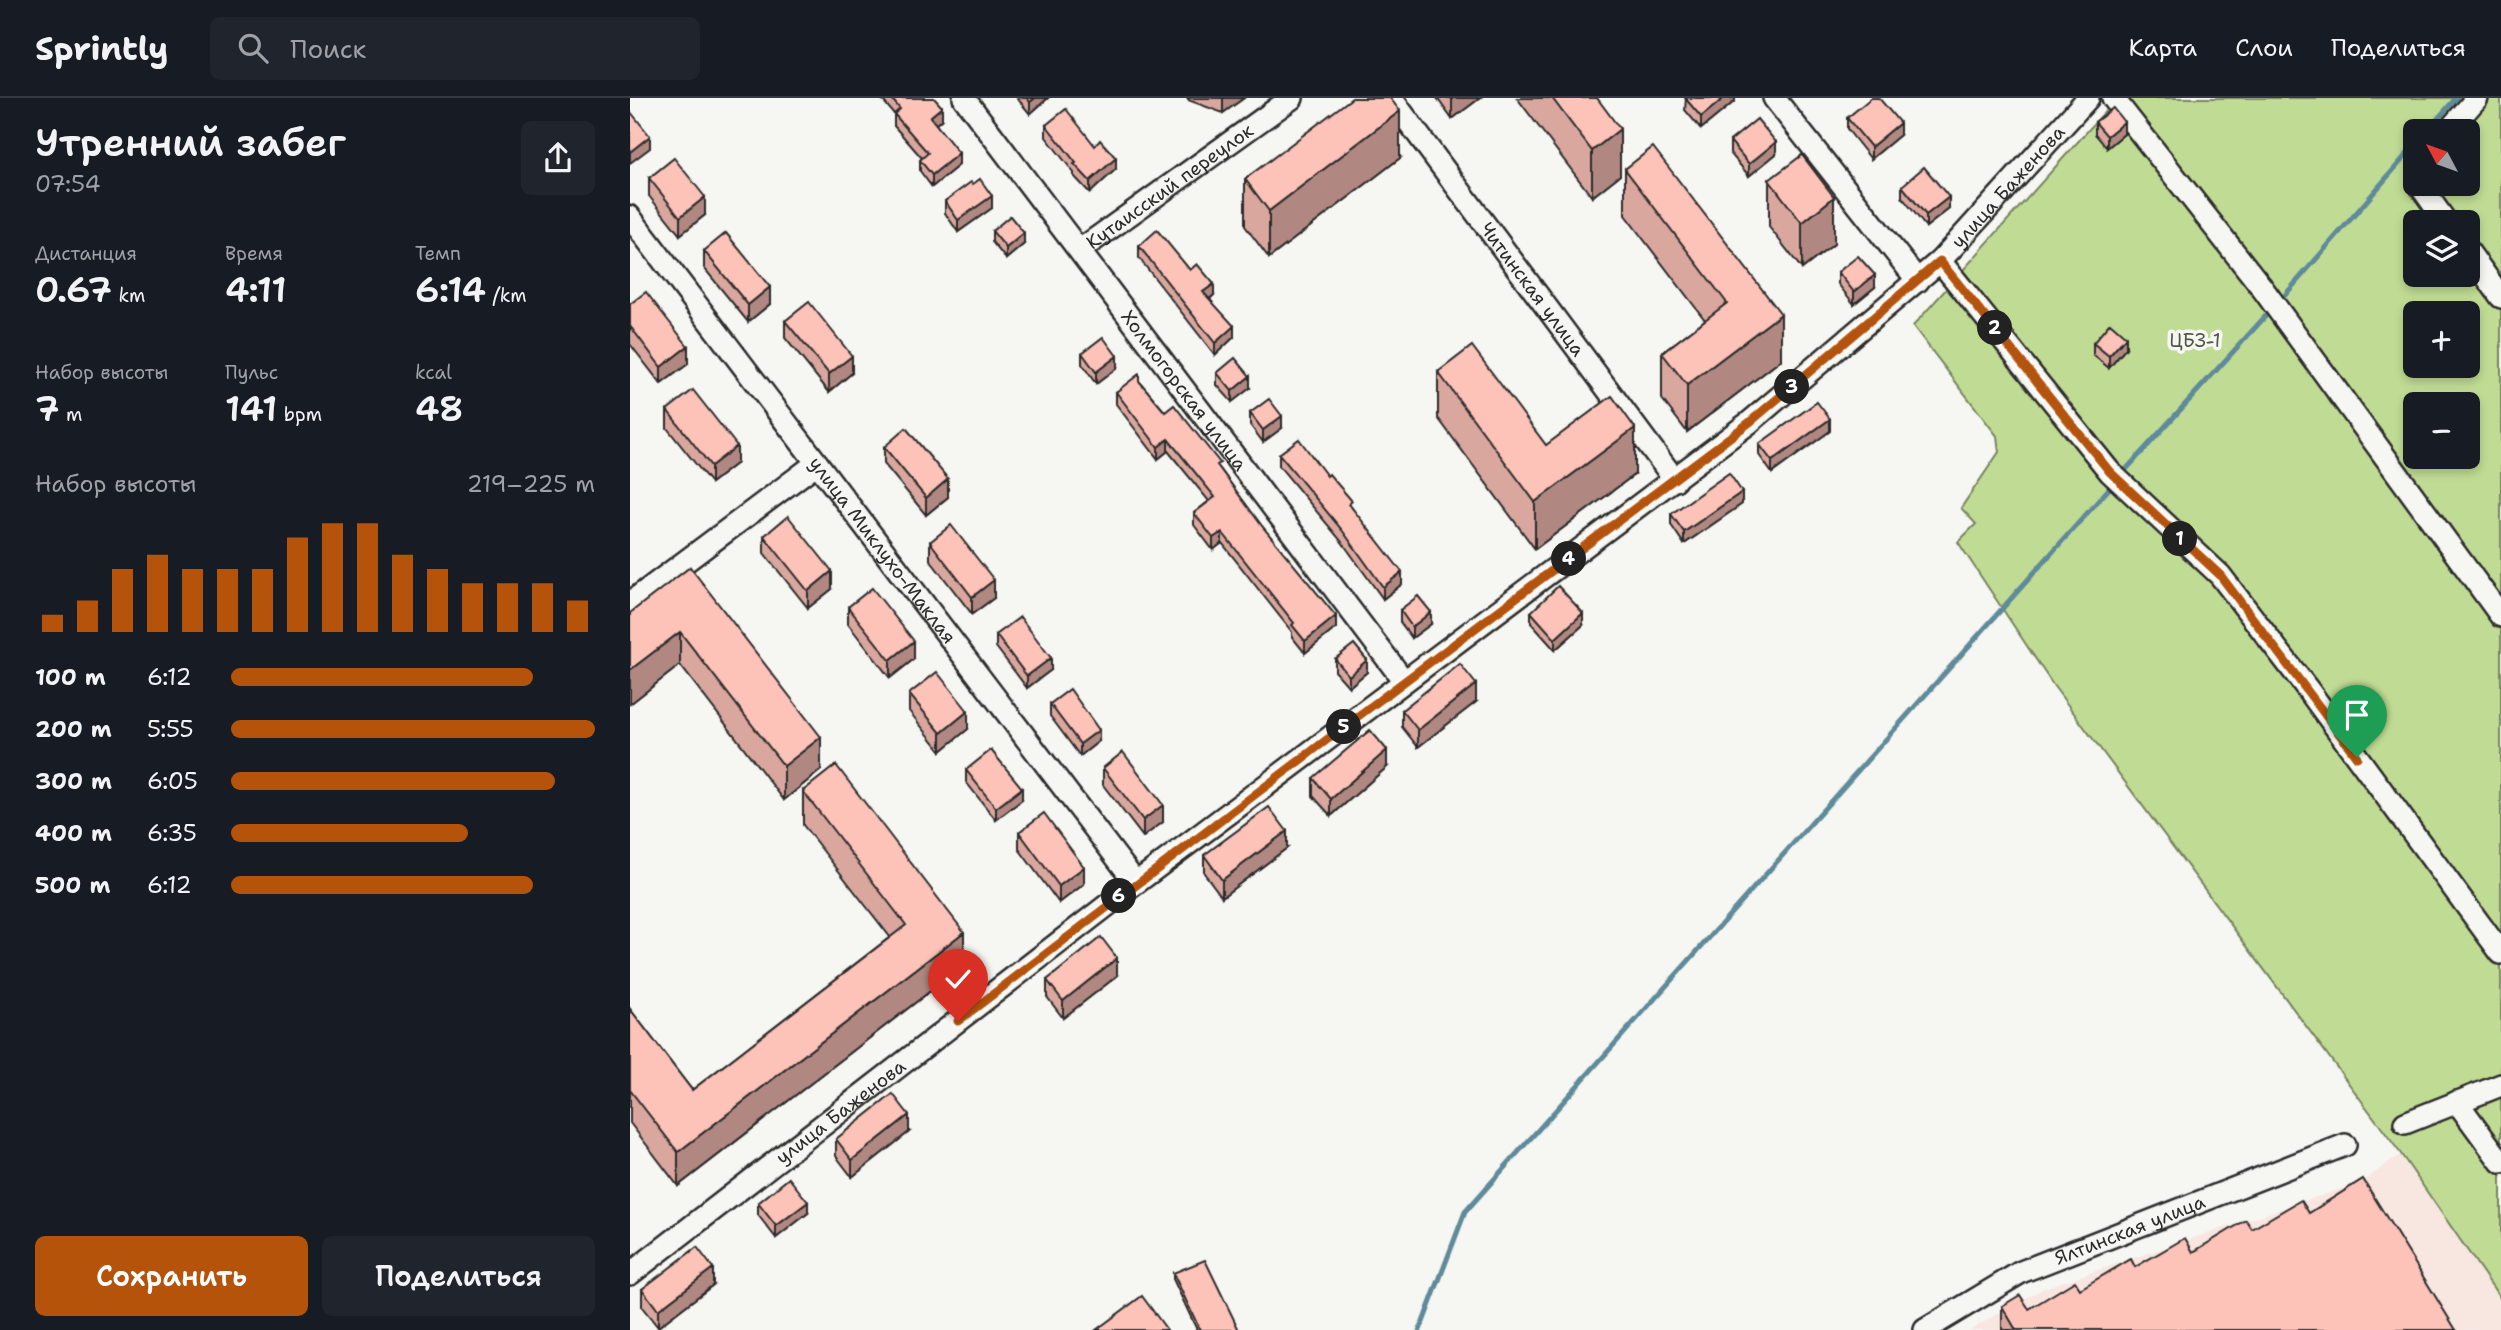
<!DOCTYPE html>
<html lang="ru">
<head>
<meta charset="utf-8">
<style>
	body { margin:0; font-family:"Shantell Sans",sans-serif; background:#20242c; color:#f1f3f6; height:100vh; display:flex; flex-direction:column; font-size:26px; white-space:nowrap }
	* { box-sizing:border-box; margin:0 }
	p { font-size:23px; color:#9ea1a6 }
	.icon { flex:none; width:38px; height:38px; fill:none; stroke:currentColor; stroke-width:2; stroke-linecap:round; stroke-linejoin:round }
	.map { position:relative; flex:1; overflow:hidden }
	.drawer { display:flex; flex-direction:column; background:#171b24; width:630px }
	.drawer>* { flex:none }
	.needle { width:46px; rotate:311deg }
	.controls { position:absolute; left:1773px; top:21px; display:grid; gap:14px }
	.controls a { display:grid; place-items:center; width:77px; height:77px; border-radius:10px; background:#171b24; box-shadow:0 4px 10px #0003; font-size:35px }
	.pin { position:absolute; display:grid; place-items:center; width:60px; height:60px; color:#fff; margin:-72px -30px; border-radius:50% 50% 50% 0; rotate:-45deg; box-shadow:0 0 7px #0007 }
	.pin .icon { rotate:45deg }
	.km { position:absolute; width:35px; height:35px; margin:-18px; border-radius:50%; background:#222; color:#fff; font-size:19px; line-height:35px; text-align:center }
	.round { display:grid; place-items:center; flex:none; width:74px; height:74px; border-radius:10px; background:#20242c }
	.head { display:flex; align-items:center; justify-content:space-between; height:119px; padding:0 35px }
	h1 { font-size:38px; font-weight:600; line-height:52px }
	.figures { display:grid; grid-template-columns:repeat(3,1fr); gap:10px; height:119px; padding:7px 35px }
	.figures div { display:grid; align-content:center }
	.figures b { font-size:35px; font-weight:600 }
	.figures small { font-size:19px; font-weight:400 }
	.figures p { font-size:19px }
	.chart { height:196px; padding:14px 35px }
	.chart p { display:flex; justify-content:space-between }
	.chart svg { width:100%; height:126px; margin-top:7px; stroke:#b45309; stroke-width:6 }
	.action { display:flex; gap:14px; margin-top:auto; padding:14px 35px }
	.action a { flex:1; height:80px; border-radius:10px; background:#b45309; color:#fff; font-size:28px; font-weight:600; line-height:80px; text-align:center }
	.action a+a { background:#20242c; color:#f1f3f6 }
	ul { padding:0 35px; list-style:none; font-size:23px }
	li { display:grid; grid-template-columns:112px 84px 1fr; align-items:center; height:52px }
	li i { height:18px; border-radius:9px; background:#b45309 }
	header { display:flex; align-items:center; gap:42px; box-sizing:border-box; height:98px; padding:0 35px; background:#171b24; border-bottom:2px solid #363941 }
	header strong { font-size:33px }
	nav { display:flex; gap:38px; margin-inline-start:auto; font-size:24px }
	.search { width:490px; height:63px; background:#20242c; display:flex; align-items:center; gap:18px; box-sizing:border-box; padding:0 24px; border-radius:10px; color:#9ea1a6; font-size:26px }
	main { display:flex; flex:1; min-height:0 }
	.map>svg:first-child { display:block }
</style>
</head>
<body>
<header>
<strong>Sprintly</strong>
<div class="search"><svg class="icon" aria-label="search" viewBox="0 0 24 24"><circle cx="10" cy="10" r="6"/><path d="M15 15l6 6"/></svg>Поиск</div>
<nav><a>Карта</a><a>Слои</a><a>Поделиться</a></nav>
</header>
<main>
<section class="drawer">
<div class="head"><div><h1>Утренний забег</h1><p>07:54</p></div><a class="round"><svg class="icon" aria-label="share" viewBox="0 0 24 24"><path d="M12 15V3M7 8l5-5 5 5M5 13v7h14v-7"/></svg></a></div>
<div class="figures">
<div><p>Дистанция</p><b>0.67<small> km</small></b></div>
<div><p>Время</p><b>4:11</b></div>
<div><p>Темп</p><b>6:14<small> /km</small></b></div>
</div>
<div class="figures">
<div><p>Набор высоты</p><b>7<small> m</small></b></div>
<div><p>Пульс</p><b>141<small> bpm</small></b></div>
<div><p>kcal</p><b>48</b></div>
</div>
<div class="chart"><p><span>Набор высоты</span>219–225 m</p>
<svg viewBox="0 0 160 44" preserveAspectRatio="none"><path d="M5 44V38M15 44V33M25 44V22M35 44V17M45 44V22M55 44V22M65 44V22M75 44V11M85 44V6M95 44V6M105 44V17M115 44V22M125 44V27M135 44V27M145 44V27M155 44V33"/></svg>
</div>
<ul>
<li><b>100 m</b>6:12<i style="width:83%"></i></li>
<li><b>200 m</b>5:55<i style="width:100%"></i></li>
<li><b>300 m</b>6:05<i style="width:89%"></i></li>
<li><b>400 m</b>6:35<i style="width:65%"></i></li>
<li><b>500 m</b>6:12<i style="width:83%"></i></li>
</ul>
<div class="action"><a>Сохранить</a><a>Поделиться</a></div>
</section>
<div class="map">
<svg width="1871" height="1232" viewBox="0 0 1871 1232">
	<rect width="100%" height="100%" fill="#f6f6f2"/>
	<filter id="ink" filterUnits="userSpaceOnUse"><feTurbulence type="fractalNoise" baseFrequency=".0143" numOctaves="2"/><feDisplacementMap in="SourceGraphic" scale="14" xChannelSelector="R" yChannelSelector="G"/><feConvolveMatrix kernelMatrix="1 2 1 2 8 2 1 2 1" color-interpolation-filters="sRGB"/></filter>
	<g filter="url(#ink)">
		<!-- built -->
		<path fill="#f8e6e1" d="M1771 1056 1871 1201V1232H1340L1414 1190 1732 1084Z"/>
		<!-- green -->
		<path fill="#c0dc94" stroke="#768460" stroke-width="2" fill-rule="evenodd" d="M1487 0H1871V1201L1771 1056 1423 587 1328 444 1346 426 1331 410 1369 354 1367 338 1283 228ZM1785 33H1838V86H1785ZM1785 124H1838V177H1785ZM1785 215H1838V268H1785ZM1785 306H1838V359H1785Z"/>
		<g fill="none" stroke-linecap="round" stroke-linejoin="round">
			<!-- stream -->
			<g stroke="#5f8a99" stroke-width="5">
				<path d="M1797 33 1826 0"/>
				<path d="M1649 204 1785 47"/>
				<path d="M1491 377 1642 211"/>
				<path d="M790 1232 835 1114 1484 385"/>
			</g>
			<defs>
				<g id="minor">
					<path id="s1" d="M334 0 774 583"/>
					<path id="s2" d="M761 0 1045 382"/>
					<path d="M1144 0 1288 183"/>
					<path d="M1483 0 1630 187 1871 518"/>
					<path d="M1818 33 1847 0"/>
					<path d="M1789 86 1816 124"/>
					<path id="s3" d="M0 119 506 785"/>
					<path id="s4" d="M450 152 662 0"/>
					<path d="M1838 153 1871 199"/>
					<path d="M1310 163 1480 374 1590 477 1679 593 1871 855"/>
					<path d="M0 505 187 365"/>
					<path d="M1827 1004 1871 1064"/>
					<path d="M1775 1025 1871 987"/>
					<path id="s5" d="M0 1176 506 785 1120 324 1310 163 1458 0"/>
					<path id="s6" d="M1295 1232 1391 1174 1715 1047"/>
				</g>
			</defs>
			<!-- minor casing -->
			<use href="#minor" stroke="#2b2b2b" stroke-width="26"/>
			<!-- minor -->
			<use href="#minor" stroke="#f6f6f2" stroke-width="21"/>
		</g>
		<!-- wall -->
		<g fill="#daa79e" stroke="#2b2b2b" stroke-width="2">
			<path d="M251 0H304L312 21 306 26 329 67 302 89 290 73V62L292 60 264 28V16Z"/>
			<path d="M387 0H418L400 16Z"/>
			<path d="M557 0H614L593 15 558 2Z"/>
			<path d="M807 0H850L822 21Z"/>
			<path d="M887 0H967L990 77 962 99Z"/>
			<path d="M1056 0H1105V3L1071 31 1055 12Z"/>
			<path d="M1217 20 1270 37 1241 61 1217 31Z"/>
			<path d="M1465 24 1494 36 1477 50 1465 36Z"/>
			<path d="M416 27 465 48 486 71 460 95 444 78V75L416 39Z"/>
			<path d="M1100 43 1146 56 1119 78 1100 55Z"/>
			<path d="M770 60 639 160 615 128V81Z"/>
			<path d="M995 71 1151 262 1057 334 1032 301V255L1075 222 995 117Z"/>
			<path d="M19 80 75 117 50 137 19 98Z"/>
			<path d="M1139 82 1204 146 1172 171 1139 129Z"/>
			<path d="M343 86 362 110 328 134 315 115V103Z"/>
			<path d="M1272 88 1319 111 1296 129 1272 99Z"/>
			<path d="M362 133 394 146 376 161 362 144Z"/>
			<path d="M509 148 584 197 580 201 604 239 585 257 509 160Z"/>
			<path d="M74 153 140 206 118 224 74 170Z"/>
			<path d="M1208 174 1245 189 1224 206 1208 186Z"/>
			<path d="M0 206 58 266 31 286 0 246Z"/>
			<path d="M155 223 222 275 199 294 155 240Z"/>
			<path d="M1463 245 1496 250 1479 270 1463 257Z"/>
			<path d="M452 255 487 270 466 286 452 266Z"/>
			<path d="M808 274 916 347 1005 376 905 451 808 320Z"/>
			<path d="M587 275 620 290 602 304 587 287Z"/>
			<path d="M509 283 535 314 590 371 706 530 675 555 662 539V534L592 445 583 452 564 427V415L579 403 538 353 528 361 486 306V294Z"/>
			<path d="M37 312 107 365 81 385 37 330Z"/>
			<path d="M620 315 652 330 633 344 620 327Z"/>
			<path d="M1200 333 1142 375 1129 357V346Z"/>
			<path d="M254 349 318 399 296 417 254 366Z"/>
			<path d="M649 356 697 378 722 410 772 486 753 501 712 444 649 368Z"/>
			<path d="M1112 406 1054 446 1041 427V416Z"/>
			<path d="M134 438 202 491 178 510 134 455Z"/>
			<path d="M300 444 364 500 342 516 300 462Z"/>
			<path d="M60 469 191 672 154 702 50 567 0 606Z"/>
			<path d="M218 509 284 561 260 580 218 526Z"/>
			<path d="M770 512 801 526 782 540 770 524Z"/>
			<path d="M901 514 953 527 925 552 901 525Z"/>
			<path d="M366 537 421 572 397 590 366 549Z"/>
			<path d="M705 561 737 574 719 589 705 573Z"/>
			<path d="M279 596 338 631 311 653 279 613Z"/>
			<path d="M846 604 788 649 772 629V612Z"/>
			<path d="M420 606 469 643 450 658 420 618Z"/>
			<path d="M757 669 701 718 683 698V680Z"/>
			<path d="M473 670 533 724 513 739 473 687Z"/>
			<path d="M336 672 392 702 366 722 336 684Z"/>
			<path d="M173 693 334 867 48 1088 0 1025V911L62 992 260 839 173 727Z"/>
			<path d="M389 734 454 786 429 805 389 751Z"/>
			<path d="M657 750 592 799 574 775V757Z"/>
			<path d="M487 878 433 920 417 899V882Z"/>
			<path d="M279 1034 222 1079 206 1058V1041Z"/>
			<path d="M128 1105 178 1115 146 1140 128 1117Z"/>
			<path d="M1679 1115 1826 1232H1372V1208L1399 1211 1450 1191 1563 1154 1622 1131Z"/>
			<path d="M543 1175 609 1232H567L543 1181Z"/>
			<path d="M83 1187 28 1229 12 1209V1191Z"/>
		</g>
		<!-- shaded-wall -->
		<g fill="#b18881" stroke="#2b2b2b" stroke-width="2">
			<path d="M405 0H418L400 16V4Z"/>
			<path d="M593 0H614L593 15Z"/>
			<path d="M822 0H850L822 21Z"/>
			<path d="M1094 0H1105V3L1071 31V19Z"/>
			<path d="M312 9V21L300 31V19Z"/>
			<path d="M770 13V60L639 160V113Z"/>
			<path d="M1494 24V36L1477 50V38Z"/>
			<path d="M1270 25V37L1241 61V49Z"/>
			<path d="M990 31V77L962 99V53Z"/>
			<path d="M20 38V50L0 65V54Z"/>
			<path d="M1146 44V56L1119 78V66Z"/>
			<path d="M329 55V67L302 89V77Z"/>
			<path d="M486 60V71L460 95V83Z"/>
			<path d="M362 98V110L328 134V122Z"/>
			<path d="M75 99V117L50 137V119Z"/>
			<path d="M1204 99V146L1172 171V125Z"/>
			<path d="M1319 99V111L1296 129V117Z"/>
			<path d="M394 135V146L376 161V150Z"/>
			<path d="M1245 177V189L1224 206V194Z"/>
			<path d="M584 186V197L573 206V194Z"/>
			<path d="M140 189V206L118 224V207Z"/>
			<path d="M1151 216V262L1057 334V287Z"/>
			<path d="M604 228V239L585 257V245Z"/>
			<path d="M1496 239V250L1479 270V258Z"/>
			<path d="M58 248V266L31 286V269Z"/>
			<path d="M222 258V275L199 294V276Z"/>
			<path d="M487 258V270L466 286V274Z"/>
			<path d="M620 278V290L602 304V293Z"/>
			<path d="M652 318V330L633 344V332Z"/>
			<path d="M1200 321V333L1142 375V363Z"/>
			<path d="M1005 330V376L905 451V404Z"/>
			<path d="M538 341V353L528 361V349Z"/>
			<path d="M107 348V365L81 385V368Z"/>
			<path d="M318 381V399L296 417V400Z"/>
			<path d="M1112 394V406L1054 446V434Z"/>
			<path d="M592 434V445L583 452V440Z"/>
			<path d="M202 473V491L178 510V493Z"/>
			<path d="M772 474V486L753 501V489Z"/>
			<path d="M364 482V500L342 516V499Z"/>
			<path d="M801 514V526L782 540V529Z"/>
			<path d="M953 515V527L925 552V541Z"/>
			<path d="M706 518V530L675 555V543Z"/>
			<path d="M50 534V567L0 606V572Z"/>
			<path d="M284 543V561L260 580V562Z"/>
			<path d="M421 560V572L397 590V578Z"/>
			<path d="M737 562V574L719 589V578Z"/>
			<path d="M846 586V604L788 649V632Z"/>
			<path d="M338 613V631L311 653V635Z"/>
			<path d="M469 632V643L450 658V646Z"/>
			<path d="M191 639V672L154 702V668Z"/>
			<path d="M757 652V669L701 718V701Z"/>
			<path d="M392 690V702L366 722V710Z"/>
			<path d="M533 707V724L513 739V722Z"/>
			<path d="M657 733V750L592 799V782Z"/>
			<path d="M454 769V786L429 805V788Z"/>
			<path d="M334 834V867L48 1088V1054Z"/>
			<path d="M487 860V878L433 920V903Z"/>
			<path d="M279 1017V1034L222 1079V1062Z"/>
			<path d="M178 1104V1115L146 1140V1128Z"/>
			<path d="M83 1170V1187L28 1229V1212Z"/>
		</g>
		<!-- building -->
		<g fill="#fdc2b8" stroke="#2b2b2b" stroke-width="2">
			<path d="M261 0H304L312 9 300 19 329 55 302 77 290 62 298 55 264 16 270 11Z"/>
			<path d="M397 0H405L400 4Z"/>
			<path d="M722 0H760L770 13 639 113 615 81Z"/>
			<path d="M922 0H967L990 31 962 53Z"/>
			<path d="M1055 0H1094L1071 19Z"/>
			<path d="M1241 0H1249L1270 25 1241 49 1217 20Z"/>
			<path d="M1483 10 1494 24 1477 38 1465 24Z"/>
			<path d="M436 11 465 48 470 42 486 60 460 83 444 66 446 65 416 27Z"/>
			<path d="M0 13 20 38 0 54Z"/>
			<path d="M1127 21 1146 44 1119 66 1100 43Z"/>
			<path d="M1023 49 1151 216 1057 287 1032 255 1097 205 995 71Z"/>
			<path d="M1172 57 1204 99 1172 125 1139 82Z"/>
			<path d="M44 60 75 99 50 119 19 80Z"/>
			<path d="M1294 69 1319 99 1296 117 1272 88Z"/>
			<path d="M350 81 362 98 328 122 315 103 341 84 343 86Z"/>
			<path d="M380 118 394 135 376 150 362 133Z"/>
			<path d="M527 132 560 172 567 166 584 186 573 194 604 228 585 245 509 148Z"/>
			<path d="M96 135 140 189 118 207 74 153Z"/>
			<path d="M1228 158 1245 177 1224 194 1208 174Z"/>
			<path d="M16 194 58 248 31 269 0 228V206Z"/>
			<path d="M179 204 222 258 199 276 155 223Z"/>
			<path d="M1480 225 1496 239 1479 258 1463 245Z"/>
			<path d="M473 239 487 258 466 274 452 255Z"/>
			<path d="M842 248 916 347 982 298 1005 330 905 404 808 274Z"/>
			<path d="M605 260 620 278 602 293 587 275Z"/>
			<path d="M509 276V283L535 314 544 307 590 365 587 367 632 428 706 518 675 543 662 527 664 525 592 434 583 440 564 415 585 399 538 341 528 349 486 294Z"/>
			<path d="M63 292 107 348 81 368 37 312Z"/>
			<path d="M639 301 652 318 633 332 620 315Z"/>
			<path d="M1187 304 1200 321 1142 363 1129 346Z"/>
			<path d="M276 330 318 381 296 400 254 349Z"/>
			<path d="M669 341 697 378 699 376 722 403 719 406 772 474 753 489 712 432 649 356Z"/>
			<path d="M1099 375 1112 394 1054 434 1041 416Z"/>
			<path d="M158 418 202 473 178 493 134 438Z"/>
			<path d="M321 427 364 482 342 499 300 444Z"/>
			<path d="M60 469 191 639 154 668 50 534 0 572V515Z"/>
			<path d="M928 488 953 515 925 541 901 514Z"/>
			<path d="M242 490 284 543 260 562 218 509Z"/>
			<path d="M788 498 801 514 782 529 770 512Z"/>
			<path d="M390 519 421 560 397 578 366 537Z"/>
			<path d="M724 546 737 562 719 578 705 561Z"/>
			<path d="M830 566 846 586 788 632 772 612Z"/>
			<path d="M307 574 338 613 311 635 279 596Z"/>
			<path d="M440 591 469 632 450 646 420 606Z"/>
			<path d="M740 632 757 652 701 701 683 680Z"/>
			<path d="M361 652 392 690 366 710 336 672Z"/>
			<path d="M493 654 533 707 513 722 473 670Z"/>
			<path d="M206 667 334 834 48 1054 0 992V911L62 992 276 827 173 693Z"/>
			<path d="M639 709 657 733 592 782 574 757Z"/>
			<path d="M414 715 454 769 429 788 389 734Z"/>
			<path d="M471 839 487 860 433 903 417 882Z"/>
			<path d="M263 996 279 1017 222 1062 206 1041Z"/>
			<path d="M159 1080 178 1104 146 1128 128 1105Z"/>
			<path d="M1733 1081 1826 1232H1386L1372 1208 1390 1197 1399 1211 1445 1183 1450 1191 1501 1161 1505 1169 1555 1140 1563 1154 1616 1122 1622 1131 1671 1102 1679 1115Z"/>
			<path d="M67 1149 83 1170 28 1212 12 1191Z"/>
			<path d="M575 1162 609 1232H570L543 1175Z"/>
			<path d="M512 1198 537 1232H466Z"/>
		</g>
	</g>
	<g fill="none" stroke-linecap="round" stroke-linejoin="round" filter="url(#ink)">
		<defs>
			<path id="route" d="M328 923 707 634 1120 324 1310 163 1480 374 1590 477 1727 659"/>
		</defs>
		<!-- route casing -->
		<use href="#route" stroke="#fff" stroke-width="14"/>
		<!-- route -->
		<use href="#route" stroke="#b45309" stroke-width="9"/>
	</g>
	<g text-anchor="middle" stroke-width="7" stroke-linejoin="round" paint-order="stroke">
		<!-- street labels -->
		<g font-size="19" fill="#2b2b2b" stroke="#f6f6f2">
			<text dy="7" stroke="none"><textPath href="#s4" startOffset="110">Кутаисский переулок</textPath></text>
			<text dy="7" stroke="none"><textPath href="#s5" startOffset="1757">улица Баженова</textPath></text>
			<text dy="7" stroke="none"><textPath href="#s2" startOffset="238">Читинская улица</textPath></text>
			<text dy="7" stroke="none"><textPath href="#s1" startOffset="366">Холмогорская улица</textPath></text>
			<text dy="7" stroke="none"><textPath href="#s3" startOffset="418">улица Миклухо-Маклая</textPath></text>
			<text dy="7" stroke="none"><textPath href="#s5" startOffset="266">улица Баженова</textPath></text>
			<text dy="7" stroke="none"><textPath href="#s6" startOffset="229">Ялтинская улица</textPath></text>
		</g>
		<!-- park labels -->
		<g font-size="19" fill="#505745" stroke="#f6f6f2">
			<text x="1565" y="249">ЦБЗ-1</text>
		</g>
	</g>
</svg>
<div class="controls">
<a><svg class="needle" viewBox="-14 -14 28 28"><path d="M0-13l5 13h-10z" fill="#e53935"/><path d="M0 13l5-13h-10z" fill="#9ea1a6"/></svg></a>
<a><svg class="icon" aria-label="layers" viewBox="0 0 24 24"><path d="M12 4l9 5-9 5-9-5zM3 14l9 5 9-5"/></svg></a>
<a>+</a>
<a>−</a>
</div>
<div class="pin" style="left:1727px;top:659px;background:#1e9e55"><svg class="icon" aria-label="arrive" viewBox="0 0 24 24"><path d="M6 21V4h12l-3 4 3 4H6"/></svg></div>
<div class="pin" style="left:328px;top:923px;background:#d93025"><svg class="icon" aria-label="check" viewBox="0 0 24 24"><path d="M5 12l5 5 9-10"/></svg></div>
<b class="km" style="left:1550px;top:441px">1</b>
<b class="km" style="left:1365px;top:230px">2</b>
<b class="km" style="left:1162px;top:289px">3</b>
<b class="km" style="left:939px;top:461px">4</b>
<b class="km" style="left:714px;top:629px">5</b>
<b class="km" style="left:489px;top:798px">6</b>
</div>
</main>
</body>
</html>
